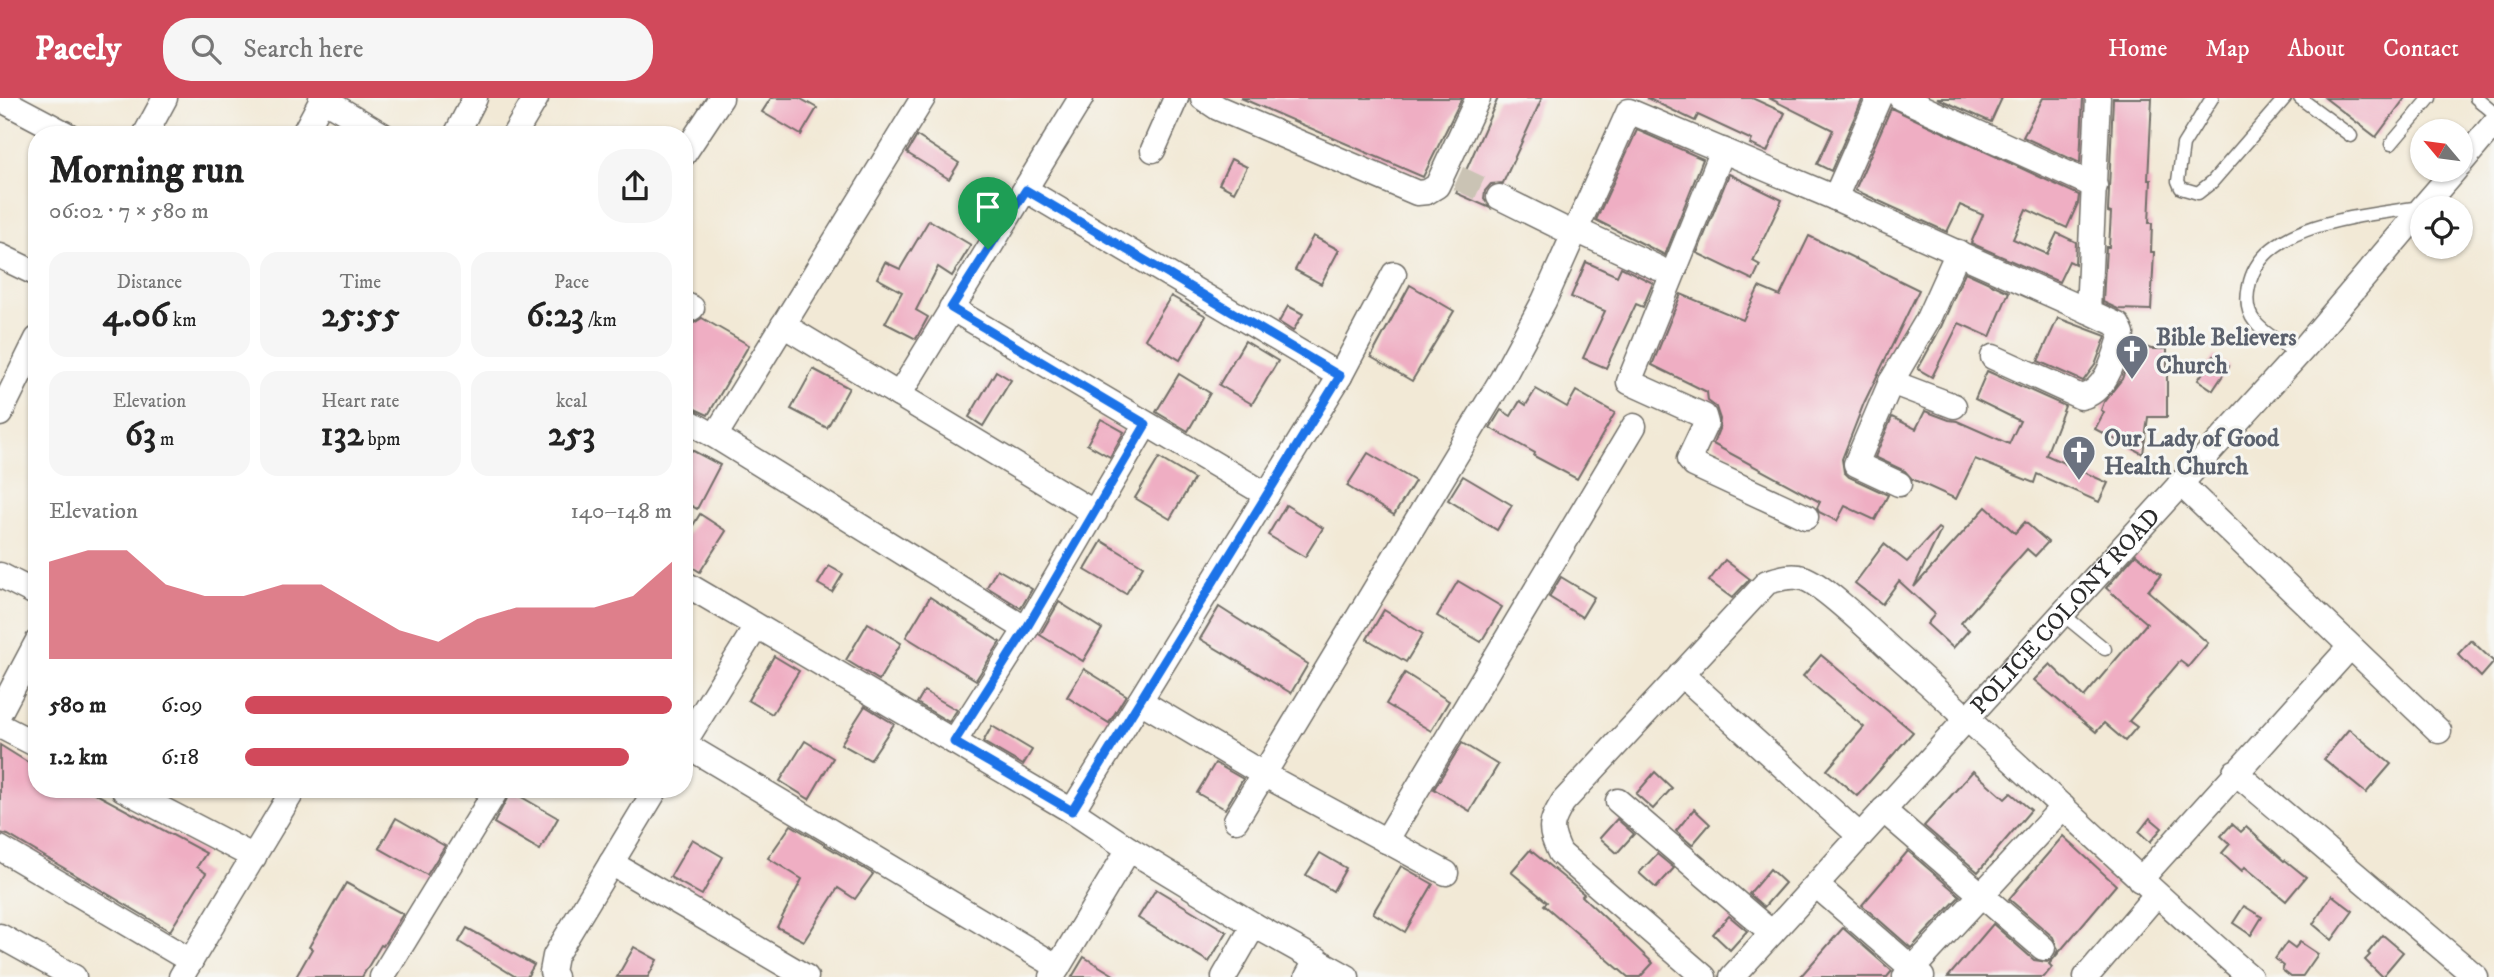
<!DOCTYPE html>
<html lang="en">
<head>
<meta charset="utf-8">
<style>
	body { margin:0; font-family:"IM FELL DW Pica",serif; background:#f6f6f6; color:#222; height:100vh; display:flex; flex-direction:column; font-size:26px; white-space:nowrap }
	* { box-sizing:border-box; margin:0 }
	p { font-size:23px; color:#767676 }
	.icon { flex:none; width:38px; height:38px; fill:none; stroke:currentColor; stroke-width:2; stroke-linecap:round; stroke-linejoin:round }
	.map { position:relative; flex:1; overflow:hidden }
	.panel { position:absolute; left:28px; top:28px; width:665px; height:672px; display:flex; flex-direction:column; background:#fff; border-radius:28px; box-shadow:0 2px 5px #0004 }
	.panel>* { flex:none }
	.needle { width:46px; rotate:299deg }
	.controls { position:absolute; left:2410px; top:21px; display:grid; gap:14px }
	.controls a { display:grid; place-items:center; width:63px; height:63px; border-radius:50%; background:#fff; box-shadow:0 2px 5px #0004; font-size:35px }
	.pin { position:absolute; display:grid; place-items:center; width:60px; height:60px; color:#fff; margin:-72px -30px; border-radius:50% 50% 50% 0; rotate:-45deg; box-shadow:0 0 7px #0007 }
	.pin .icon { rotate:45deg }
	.round { display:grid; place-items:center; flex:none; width:74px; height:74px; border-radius:28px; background:#f6f6f6 }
	.head { display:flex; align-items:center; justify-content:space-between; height:119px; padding:0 21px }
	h1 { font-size:38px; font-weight:700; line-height:52px }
	.stats { display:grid; grid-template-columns:repeat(3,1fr); gap:10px; height:119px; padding:7px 21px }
	.stats div { display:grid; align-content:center; border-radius:18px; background:#f6f6f6; text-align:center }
	.stats b { font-size:35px; font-weight:700 }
	.stats small { font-size:19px; font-weight:400 }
	.stats p { font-size:19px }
	.chart { height:196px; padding:14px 21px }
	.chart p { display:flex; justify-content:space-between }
	.chart svg { width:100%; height:126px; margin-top:7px; fill:#d1495b; opacity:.7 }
	ul { padding:0 21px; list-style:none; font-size:23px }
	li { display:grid; grid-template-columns:112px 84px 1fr; align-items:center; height:52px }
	li i { height:18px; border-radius:9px; background:#d1495b }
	header { display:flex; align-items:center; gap:42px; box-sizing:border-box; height:98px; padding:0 35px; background:#d1495b; color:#fff }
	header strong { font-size:33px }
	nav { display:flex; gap:38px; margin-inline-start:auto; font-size:24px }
	.search { width:490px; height:63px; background:#f6f6f6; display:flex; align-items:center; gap:18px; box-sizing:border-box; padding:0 24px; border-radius:28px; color:#767676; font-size:26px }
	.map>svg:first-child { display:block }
</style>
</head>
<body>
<header>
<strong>Pacely</strong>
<div class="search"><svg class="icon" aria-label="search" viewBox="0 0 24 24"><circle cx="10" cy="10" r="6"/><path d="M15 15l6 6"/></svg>Search here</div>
<nav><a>Home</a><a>Map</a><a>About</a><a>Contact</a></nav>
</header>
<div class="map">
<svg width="2494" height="879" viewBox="0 0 2494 879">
	<rect width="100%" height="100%" fill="#f6f6f2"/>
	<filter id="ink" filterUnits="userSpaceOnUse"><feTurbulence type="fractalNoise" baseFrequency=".0143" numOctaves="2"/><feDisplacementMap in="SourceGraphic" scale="14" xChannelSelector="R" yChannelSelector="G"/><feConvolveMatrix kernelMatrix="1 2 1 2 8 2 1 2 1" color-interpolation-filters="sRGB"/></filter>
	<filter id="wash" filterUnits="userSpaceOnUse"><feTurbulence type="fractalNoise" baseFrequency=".00686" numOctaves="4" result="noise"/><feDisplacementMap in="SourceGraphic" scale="28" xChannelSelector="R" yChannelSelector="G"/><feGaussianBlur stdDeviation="1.57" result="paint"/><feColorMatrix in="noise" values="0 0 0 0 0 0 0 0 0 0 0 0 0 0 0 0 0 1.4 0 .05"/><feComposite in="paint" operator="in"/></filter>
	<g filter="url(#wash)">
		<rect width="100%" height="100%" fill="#f2e9d6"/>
		<g id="blocks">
			<!-- building -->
			<g fill="#efaec3">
				<path d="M771 0H799L817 10 801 37 762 14Z"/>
				<path d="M1241 0H1462L1423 79Z"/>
				<path d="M1498 0H1542L1503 85 1491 86 1485 93 1484 101 1490 110 1456 95Z"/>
				<path d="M1647 0H1752L1785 15 1767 54 1750 46 1752 42 1698 17 1695 23Z"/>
				<path d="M1769 0H1863L1831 73 1817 66 1833 32Z"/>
				<path d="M1937 0H2002L1991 24Z"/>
				<path d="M2043 0H2083L2080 65 2023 39Z"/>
				<path d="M2113 0H2152L2148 82H2151L2149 125H2152L2151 154H2154L2151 212 2118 211 2103 204 2106 149H2109L2111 115 2108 114Z"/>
				<path d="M2325 0H2405L2376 39Z"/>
				<path d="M1891 10 2079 97 2078 105 2067 130 2026 111 2013 141 2047 156 2057 135 2076 144 2075 166 2069 163 2059 184 1971 145 1983 117 1960 107 1947 134 1855 92Z"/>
				<path d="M1637 32 1703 61 1665 157 1596 122Z"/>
				<path d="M917 38 959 65 949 81 907 55Z"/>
				<path d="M1231 61 1247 69 1234 94 1219 86Z"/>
				<path d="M1729 76 1782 102 1753 163 1760 167 1753 182 1697 155Z"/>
				<path d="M929 122 971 147 952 178 938 169 916 212 928 219 916 241 885 225 902 194 877 180 885 164 900 171Z"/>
				<path d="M1313 138 1339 152 1321 186 1295 172Z"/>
				<path d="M1809 138 1919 192 1864 305 1842 361 1844 374 1849 379 1888 397 1875 422 1845 408 1837 423 1819 414 1817 410 1820 404 1713 346 1719 331 1720 321 1716 309 1708 303 1707 294 1652 267 1681 196 1743 222 1759 189 1780 198Z"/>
				<path d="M1586 164 1617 178 1621 169 1653 185 1643 209 1636 206 1606 270 1583 260 1605 213 1571 199Z"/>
				<path d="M1965 174 2009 194 1990 239 1959 225 1932 279 1918 271 1941 229Z"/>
				<path d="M1410 187 1454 213 1412 283 1371 259Z"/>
				<path d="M1171 198 1206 218 1180 262 1145 241Z"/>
				<path d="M1288 208 1303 216 1293 233 1279 224Z"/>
				<path d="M702 220 749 247 708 317 684 306V230L688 224 694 225Z"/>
				<path d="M2058 220 2106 238 2095 267 2083 283 2038 263Z"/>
				<path d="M1245 243 1278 263 1252 306 1219 287Z"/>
				<path d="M2135 245 2151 251H2167V319H2148L2143 356 2095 331 2104 314 2101 312 2104 304 2122 281Z"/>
				<path d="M2214 258 2229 268 2213 292 2198 282Z"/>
				<path d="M813 271 849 290 827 330 791 311Z"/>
				<path d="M996 273 1011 282 983 328 969 319Z"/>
				<path d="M1987 273 2065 308 2046 357 2108 385 2099 404 2037 376 2034 385 1975 361 1956 401 1912 381 1905 373 1875 359 1892 319 1916 331 1925 313 1949 322 1957 323 2009 346 2020 323 1975 301Z"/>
				<path d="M1179 276 1210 295 1188 333 1156 314Z"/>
				<path d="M1536 291 1567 309 1576 293 1615 315 1577 381 1534 358 1535 355 1490 330 1501 312 1511 318 1520 303 1526 307Z"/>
				<path d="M1101 321 1124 334 1110 359 1087 346Z"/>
				<path d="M684 348 720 367 697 411 684 404Z"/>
				<path d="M1368 355 1415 383 1394 417 1347 388Z"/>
				<path d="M1159 360 1194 381 1170 421 1135 400Z"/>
				<path d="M1463 378 1512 407 1497 432 1448 402Z"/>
				<path d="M1286 407 1323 430 1305 459 1268 437Z"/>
				<path d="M1986 409 2015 435 2025 424 2048 444 2035 458 2027 451 1961 525 1969 532 1953 550 1927 526 1935 516 1899 483 1882 506 1855 485 1884 446 1907 464 1938 430 1941 432 1914 489Z"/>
				<path d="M700 416 726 433 700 474 684 464V442Z"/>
				<path d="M1102 443 1143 468 1126 496 1085 472Z"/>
				<path d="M2136 456 2161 477 2148 493 2208 545 2188 569 2180 563 2129 623 2137 629 2125 643 2104 625 2096 634 2034 582 2050 566 2084 599 2147 525 2106 490Z"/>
				<path d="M1725 462 1750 481 1732 500 1709 483Z"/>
				<path d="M829 468 843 476 832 494 818 486Z"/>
				<path d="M997 471 1032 491 1021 510 987 489Z"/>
				<path d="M1561 479 1594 499 1582 519 1549 499Z"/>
				<path d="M1458 483 1502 509 1481 544 1437 518Z"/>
				<path d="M930 499 1000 544 976 582 906 539Z"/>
				<path d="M1059 504 1102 531 1083 563 1040 537Z"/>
				<path d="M1219 509 1308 566 1291 595 1200 541Z"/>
				<path d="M1384 512 1423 536 1406 564 1367 541Z"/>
				<path d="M868 525 901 545 879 582 846 562Z"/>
				<path d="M2471 542 2494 564 2481 579 2458 556Z"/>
				<path d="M1821 557 1913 634 1857 698 1827 672 1864 629 1803 578Z"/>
				<path d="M774 558 799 573 772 616 748 602Z"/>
				<path d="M1084 571 1126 597 1109 625 1067 599Z"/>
				<path d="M1405 575 1449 603 1431 633 1386 606Z"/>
				<path d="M924 593 957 612 949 624 917 605Z"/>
				<path d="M865 608 894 626 870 662 841 646Z"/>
				<path d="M992 628 1032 652 1023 667 983 644Z"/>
				<path d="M2349 631 2391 666 2366 695 2324 661Z"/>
				<path d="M805 643 833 660 809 701 780 683Z"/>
				<path d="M1462 645 1498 667 1470 713 1434 691Z"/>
				<path d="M0 647 37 670V691H87L206 755 197 769 206 775 170 833 8 737 0 735Z"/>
				<path d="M1215 665 1243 681 1225 711 1197 695Z"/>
				<path d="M1973 673 2005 701 2011 695 2031 712 1978 774 1924 728Z"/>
				<path d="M1655 674 1672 690 1653 711 1636 696Z"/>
				<path d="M511 693 558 720 540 752 494 725Z"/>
				<path d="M1694 711 1710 726 1692 747 1676 733Z"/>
				<path d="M396 720 445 748 427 777 379 750Z"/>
				<path d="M2150 720 2162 730 2150 744 2139 734Z"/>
				<path d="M1617 721 1634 736 1617 755 1600 740Z"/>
				<path d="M2232 726 2241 734 2246 729 2284 763 2285 762 2306 779 2286 803 2245 769 2242 773 2222 755 2230 746 2221 738Z"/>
				<path d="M791 727 873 776 855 801 838 790 804 843 777 829 802 781 768 760Z"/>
				<path d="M2063 738 2116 787 2049 866 2052 869 2044 879H1948L1993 826 2034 862 2047 864 2055 859 2058 852 2053 839 2009 801Z"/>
				<path d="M692 741 723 759 702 797 670 779Z"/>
				<path d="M1530 752 1584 796 1582 798 1653 865 1640 879H1628L1544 807 1547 804 1511 774Z"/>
				<path d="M1908 753 1960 798 1911 850 1862 807Z"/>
				<path d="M1320 755 1346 770 1333 793 1306 777Z"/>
				<path d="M1657 756 1674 770 1656 790 1639 775Z"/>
				<path d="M1401 768 1433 786 1405 834 1373 815Z"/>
				<path d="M1770 771 1785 785 1764 809 1749 796Z"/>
				<path d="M346 785 403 816 383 848 381 847 362 879H296L312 851 309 849Z"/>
				<path d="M1156 791 1227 834 1209 864 1138 820Z"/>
				<path d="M2332 797 2353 813 2332 842 2313 826Z"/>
				<path d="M2244 808 2262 819 2251 837 2233 825Z"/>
				<path d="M1729 818 1747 833 1730 852 1713 836Z"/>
				<path d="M467 830 534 867 527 879H516L459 844Z"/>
				<path d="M1843 830 1892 873 1887 879H1800Z"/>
				<path d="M2383 837 2403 854 2382 879 2365 862 2370 857 2368 855Z"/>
				<path d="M2287 844 2295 850 2300 844 2318 856 2302 879H2291L2282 872 2284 868 2275 861Z"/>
				<path d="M634 849 657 862 648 879H617Z"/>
				<path d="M1084 859 1117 879H1072Z"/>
			</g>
		</g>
	</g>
	<g filter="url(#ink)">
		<use href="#blocks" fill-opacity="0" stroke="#716e67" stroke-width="2"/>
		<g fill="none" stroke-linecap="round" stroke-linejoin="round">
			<!-- minor-tunnel -->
			<path stroke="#cac3b4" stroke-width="24" stroke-dasharray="24 12" stroke-linecap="butt" d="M1458 80 1499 99"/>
			<defs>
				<g id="service">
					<path d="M2212 0 2183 47 2178 83 2181 90 2198 95 2212 84 2285 0"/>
					<path d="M2300 0 2351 38"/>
					<path d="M2476 0 2494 15"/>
					<path d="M2391 46 2430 0"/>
					<path d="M2298 256C2285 247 2265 237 2255 224 2246 213 2246 201 2249 188 2261 123 2368 118 2420 109"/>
					<path d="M2061 515 2105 551"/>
				</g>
				<g id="minor">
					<path d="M321 0 383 37"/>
					<path d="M1203 0 1218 10 1417 95 1427 94 1437 88 1478 0"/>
					<path d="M1901 0 2095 88"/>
					<path d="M0 1 68 37"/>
					<path d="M145 37 165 0"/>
					<path d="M303 37 323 0"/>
					<path d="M456 37 475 0"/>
					<path d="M514 37 536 0"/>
					<path d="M1153 52 1176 0"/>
					<path d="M1723 52 1629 284 1704 318 1706 325 1689 361 1694 367 1806 419"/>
					<path d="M684 56 721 0"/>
					<path d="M2460 66 2494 26"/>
					<path d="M1026 92 1340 278"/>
					<path d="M1499 99 1574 136"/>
					<path d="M1835 100 1879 0"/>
					<path d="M2422 110 2455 72"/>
					<path d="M1576 132 1658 170"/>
					<path d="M0 158 37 176"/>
					<path d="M684 206 692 210"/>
					<path d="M951 210 1267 397"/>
					<path d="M783 227 1095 415"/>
					<path d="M1993 259 2081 299C2107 294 2115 258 2122 236L2118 227 2088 213"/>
					<path d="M1891 284 1954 308"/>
					<path d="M899 297 1081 0"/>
					<path d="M0 316 37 241"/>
					<path d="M684 321 715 338 1026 531"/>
					<path d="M715 338 923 0"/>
					<path d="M2180 385 2439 633"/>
					<path d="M1899 386 1856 366 1891 284 1927 223 1958 154"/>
					<path d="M0 477 37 496"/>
					<path d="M684 485 1072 713 1340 278 1394 176"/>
					<path d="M1681 576 1860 738"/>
					<path d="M1140 603 1263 676 1446 775"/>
					<path d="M0 614 37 544"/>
					<path d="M0 628 37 647"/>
					<path d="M954 644 1026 531 1146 326"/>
					<path d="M684 645 756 529"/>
					<path d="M684 646 1058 869"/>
					<path d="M2235 674 2476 879"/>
					<path d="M123 691 254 759"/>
					<path d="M1618 703 1772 835"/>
					<path d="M1883 712 2043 850"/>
					<path d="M1072 713 1129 751 1254 827 1347 879"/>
					<path d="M1236 722 1502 281 1544 203 1629 13 1835 100 2088 213 2098 0"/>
					<path d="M1386 743 1634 328"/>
					<path d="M0 750 191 863"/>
					<path d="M611 765 806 879"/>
					<path d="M2140 782 2350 549"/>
					<path d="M1816 787 1922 879"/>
					<path d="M0 838 74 879"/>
					<path d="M181 879 294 691"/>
					<path d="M382 879 497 691"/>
					<path d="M555 879 552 874 555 858 656 691"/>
					<path d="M1052 879 1129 751"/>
					<path d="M1224 879 1254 827"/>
					<path d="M1307 879 1317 861"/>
					<path d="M1704 879 1560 755C1549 731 1549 727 1563 704L1767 484C1778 481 1791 476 1803 480 1824 486 1878 540 1897 557 2016 663 2130 775 2250 879"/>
					<path id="s1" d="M1732 879 2304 250 2422 111"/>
					<path d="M1905 879 2063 709"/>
					<path d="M2086 879 2156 797"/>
				</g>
			</defs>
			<!-- service casing -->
			<use href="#service" stroke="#716e67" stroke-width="15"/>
			<!-- minor casing -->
			<use href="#minor" stroke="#716e67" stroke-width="27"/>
			<!-- service -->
			<use href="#service" stroke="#fff" stroke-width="12"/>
			<!-- minor -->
			<use href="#minor" stroke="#fff" stroke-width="24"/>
		</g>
	</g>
	<g fill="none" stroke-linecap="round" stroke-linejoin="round" filter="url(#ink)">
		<defs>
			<path id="route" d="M1026 92 1340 278 1072 713 954 644 1026 531 1146 326 951 210Z"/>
		</defs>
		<!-- route casing -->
		<use href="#route" stroke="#fff" stroke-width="14"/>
		<!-- route -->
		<use href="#route" stroke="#1a73e8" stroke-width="9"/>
	</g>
	<!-- icons -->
	<defs>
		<symbol id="church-pin" viewBox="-11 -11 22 30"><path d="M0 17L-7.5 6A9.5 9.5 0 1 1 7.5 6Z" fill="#6b7280" stroke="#f6f6f2"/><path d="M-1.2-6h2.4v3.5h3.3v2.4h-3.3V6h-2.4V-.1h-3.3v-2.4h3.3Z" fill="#fff"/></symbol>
	</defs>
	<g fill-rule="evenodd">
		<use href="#church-pin" x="2113" y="234" width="38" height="52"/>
		<use href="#church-pin" x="2060" y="335" width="38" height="52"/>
	</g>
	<g text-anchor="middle" stroke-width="6" stroke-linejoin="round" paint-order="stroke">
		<!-- worship labels -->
		<g font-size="24" font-weight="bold" fill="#5b616d" stroke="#f6f6f2" text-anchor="start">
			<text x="2156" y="247">Bible Believers<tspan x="2156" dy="28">Church</tspan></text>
			<text x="2104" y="348">Our Lady of Good<tspan x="2104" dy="28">Health Church</tspan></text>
		</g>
		<!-- street labels -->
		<g font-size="24" fill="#2b2b2b" stroke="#f6f6f2">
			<text dy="8" stroke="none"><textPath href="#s1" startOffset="495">POLICE COLONY ROAD</textPath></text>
		</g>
	</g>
</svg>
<div class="controls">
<a><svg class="needle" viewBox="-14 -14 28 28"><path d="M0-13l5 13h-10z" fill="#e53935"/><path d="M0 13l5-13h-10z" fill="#767676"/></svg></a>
<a><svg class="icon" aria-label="locate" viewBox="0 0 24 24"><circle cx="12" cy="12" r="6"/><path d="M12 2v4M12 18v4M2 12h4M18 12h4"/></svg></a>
</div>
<div class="pin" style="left:988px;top:151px;background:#1e9e55"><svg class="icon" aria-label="arrive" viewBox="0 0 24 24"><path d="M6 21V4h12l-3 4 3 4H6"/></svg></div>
<section class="panel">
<div class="head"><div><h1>Morning run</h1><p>06:02 · 7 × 580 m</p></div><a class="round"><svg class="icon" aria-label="share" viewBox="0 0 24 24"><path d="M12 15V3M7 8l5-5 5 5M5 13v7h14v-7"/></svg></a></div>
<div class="stats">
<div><p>Distance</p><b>4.06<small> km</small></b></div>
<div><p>Time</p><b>25:55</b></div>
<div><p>Pace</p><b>6:23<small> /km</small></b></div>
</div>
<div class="stats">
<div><p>Elevation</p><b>63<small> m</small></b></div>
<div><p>Heart rate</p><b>132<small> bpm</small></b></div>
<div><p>kcal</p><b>253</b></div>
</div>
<div class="chart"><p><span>Elevation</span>140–148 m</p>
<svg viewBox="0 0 160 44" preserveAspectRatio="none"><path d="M0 44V10L10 6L20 6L30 18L40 22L50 22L60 18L70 18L80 26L90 34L100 38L110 30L120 26L130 26L140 26L150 22L160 10V44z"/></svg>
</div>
<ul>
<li><b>580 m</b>6:09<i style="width:100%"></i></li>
<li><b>1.2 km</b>6:18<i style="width:90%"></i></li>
</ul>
</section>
</div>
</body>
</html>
